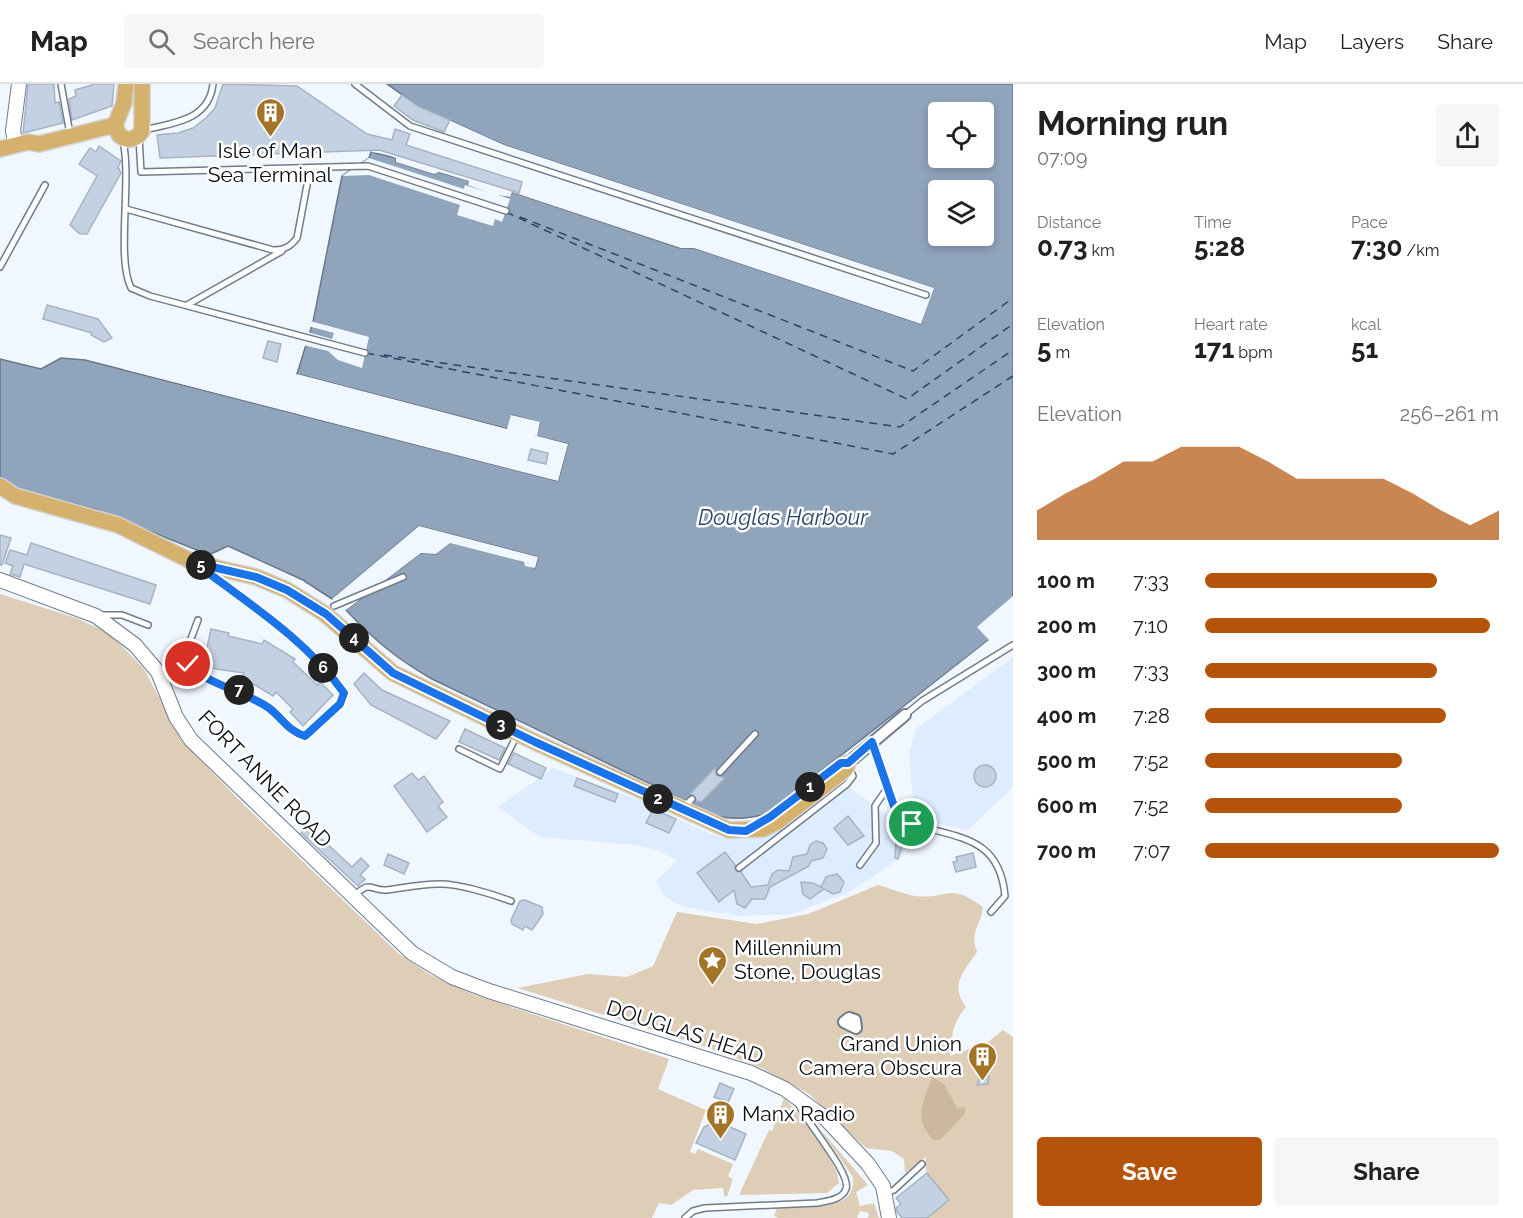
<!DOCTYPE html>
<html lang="en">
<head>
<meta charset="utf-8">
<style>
	body { margin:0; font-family:Raleway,sans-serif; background:#f6f6f6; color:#202124; height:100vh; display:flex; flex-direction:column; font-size:22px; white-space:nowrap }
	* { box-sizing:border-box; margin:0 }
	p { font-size:20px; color:#757577 }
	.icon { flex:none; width:33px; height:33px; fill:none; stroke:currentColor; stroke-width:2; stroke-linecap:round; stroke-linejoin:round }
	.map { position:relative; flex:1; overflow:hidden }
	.sheet { display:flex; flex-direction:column; background:#fff; width:510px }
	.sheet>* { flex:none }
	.controls { position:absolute; left:928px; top:18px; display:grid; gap:12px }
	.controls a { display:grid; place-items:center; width:66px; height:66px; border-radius:6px; background:#fff; box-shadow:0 3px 9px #0003; font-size:30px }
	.pin { position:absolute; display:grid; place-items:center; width:51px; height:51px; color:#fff; margin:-26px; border:3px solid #fff; border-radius:50%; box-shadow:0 2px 6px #0007 }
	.km { position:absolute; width:30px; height:30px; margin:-15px; border-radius:50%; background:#222; color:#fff; font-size:16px; line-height:30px; text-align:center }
	.round { display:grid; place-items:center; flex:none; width:63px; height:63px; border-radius:6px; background:#f6f6f6 }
	.headline { display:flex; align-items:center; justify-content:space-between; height:102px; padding:0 24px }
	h1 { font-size:33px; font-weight:700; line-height:45px }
	.figures { display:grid; grid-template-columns:repeat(3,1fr); gap:9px; height:102px; padding:6px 24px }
	.figures div { display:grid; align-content:center }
	.figures b { font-size:26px; font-weight:700 }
	.figures small { font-size:16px; font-weight:400 }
	.figures p { font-size:16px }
	.chart { height:168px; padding:12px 24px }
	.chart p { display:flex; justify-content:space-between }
	.chart svg { width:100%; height:108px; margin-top:6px; fill:#b45309; opacity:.7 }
	.primary-button { display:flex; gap:12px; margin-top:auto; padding:12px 24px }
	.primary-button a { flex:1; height:69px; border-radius:6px; background:#b45309; color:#fff; font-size:24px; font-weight:700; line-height:69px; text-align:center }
	.primary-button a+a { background:#f6f6f6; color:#202124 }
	ul { padding:0 24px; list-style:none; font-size:20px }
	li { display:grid; grid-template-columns:96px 72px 1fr; align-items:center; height:45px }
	li i { height:15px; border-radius:8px; background:#b45309 }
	header { display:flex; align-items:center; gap:36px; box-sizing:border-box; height:84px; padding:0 30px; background:#fff; border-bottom:2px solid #e0e0e0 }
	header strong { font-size:28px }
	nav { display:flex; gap:33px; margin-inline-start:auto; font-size:21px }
	.search { width:420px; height:54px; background:#f6f6f6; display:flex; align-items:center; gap:15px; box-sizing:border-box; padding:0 21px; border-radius:6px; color:#757577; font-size:22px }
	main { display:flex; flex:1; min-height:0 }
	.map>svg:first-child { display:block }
</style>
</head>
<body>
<header>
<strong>Map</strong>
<div class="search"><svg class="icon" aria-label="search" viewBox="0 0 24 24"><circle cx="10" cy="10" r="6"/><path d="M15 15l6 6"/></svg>Search here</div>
<nav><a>Map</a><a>Layers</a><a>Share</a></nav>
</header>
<main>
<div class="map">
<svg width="1013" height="1134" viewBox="0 0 1013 1134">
	<rect width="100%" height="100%" fill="#f1f7fe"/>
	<!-- built -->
	<g fill="#ddecfe">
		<path d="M1013 573V703L968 746 915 735 910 717 913 714 909 668 916 645Z"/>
		<path d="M553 684 644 718 703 747 720 753H758L774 746 840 697 889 732 914 746 902 772 870 795 845 810 792 830 742 832 683 823 664 812 656 797 677 777 658 766 636 761 540 753 498 723Z"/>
	</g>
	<!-- green -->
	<g fill="#decdb7">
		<path d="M0 510 76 534 109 549 144 585 182 657 242 719 399 870 431 891 472 910 669 975 658 1005 706 1026 690 1068 695 1070 698 1065 733 1080 728 1092 733 1095 727 1113 724 1112 723 1104 693 1106 671 1121 659 1119 652 1134H0Z"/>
		<path d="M878 801C890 804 903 810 915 812 950 816 947 797 983 823 981 843 969 846 977 868 964 888 949 900 966 923 953 938 951 952 950 972L988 958 1003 946 1013 953V1134H927L926 1073 905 1089 904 1075 892 1067 866 1064 809 1010 762 984 709 964 518 904 588 890 627 893 653 882 677 828 757 840 808 830Z"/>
		<path d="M784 1014C798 1027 840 1081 839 1099L827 1109 739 1111 769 1046 772 1047Z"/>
		<path d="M820 1045 868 1101 856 1108 860 1122 874 1119 879 1134H868L869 1129 860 1127 857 1134H779L774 1132 777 1124C794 1123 838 1125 848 1112 853 1106 853 1100 853 1093Z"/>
	</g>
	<!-- forest -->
	<path fill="#cbb89d" d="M932 993 944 1000 957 1024 965 1023V1030L940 1056H933C913 1032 923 1020 932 993Z"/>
	<!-- water -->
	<path fill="#90a4bc" stroke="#687789" stroke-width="1.5" fill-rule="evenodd" d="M387 0H1013V537L766 730C749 735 735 736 717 732L432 595C397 575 374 556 346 526L421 469 436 470 450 458 525 478 535 484 538 473 419 442 332 515 303 496 228 462 209 471 97 426 10 403 0 395V275L41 285 61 274 85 276 558 397 568 360 536 352 540 339 512 331 508 345 297 290 313 238 342 92 369 74 371 68 396 74V78L434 90 438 88 470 97 468 100 509 113 512 108 680 164H694L921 240 933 204 504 61 418 22ZM939 28H984V74H939ZM939 106H984V152H939Z"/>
	<!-- pier -->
	<g fill="#f1f7fe">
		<path d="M418 22 504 61 934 204 921 240 694 164H681L512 108 510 113 498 111 510 115 502 138 495 135 493 142 457 131 460 121 369 91 342 92 369 74 464 105 465 101 487 108 468 101 469 97 439 88 434 90 396 78V74L386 70 371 68 373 66 387 67 398 71 399 76 434 87 439 85 470 94 472 99 508 109 512 105 681 161H694L919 236 930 206 503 64 417 25Z"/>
		<path d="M310 237 369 253 362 284 338 276 328 267 303 261 307 248 332 255 334 249 308 242Z"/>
		<path d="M124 282 556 394 564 362 535 355 536 340 513 335 510 346 507 348 296 293 297 290 507 345 511 331 540 338 537 352 568 360 558 397 123 285Z"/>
		<path d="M419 442 538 473 535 484 525 482 524 478 450 459 436 470 421 469 346 526 344 524 419 466 435 467 449 456 525 475 528 479 533 481 534 475 420 445 335 517 332 515Z"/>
		<path d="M1013 512V541L902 628 900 626 989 556 977 543Z"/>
	</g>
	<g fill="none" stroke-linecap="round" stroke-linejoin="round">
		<!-- ferry -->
		<g stroke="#264569" stroke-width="1.5" stroke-dasharray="8 6" stroke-linecap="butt">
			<path d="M506 128 907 315 1013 240"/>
			<path d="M520 133 913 287 1013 214"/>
			<path d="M366 269 893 370 1013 292"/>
			<path d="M384 271 900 343 1013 266"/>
		</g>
	</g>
	<!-- building -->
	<g fill="#c4d1e2" stroke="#a6b3c3" stroke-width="1.5">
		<path d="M28 0H54L55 19 59 18 63 39 23 49Z"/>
		<path d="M95 0H114L112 22 72 36 69 15 76 12 75 6Z"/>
		<path d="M223 0 297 2 367 50 392 56 395 45 410 50 406 61 522 98 519 109 379 66 160 74 157 51 178 49 193 44 206 34 215 24Z"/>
		<path d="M402 11 418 22 450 36 444 48 413 36 394 22Z"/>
		<path d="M99 62 121 77 118 83 121 89 87 150H80L70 141 97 92 79 80 90 64 96 68Z"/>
		<path d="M47 221 98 235 112 254 104 258 91 251 92 249 43 235Z"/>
		<path d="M268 257 281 260 277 278 263 274Z"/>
		<path d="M531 365 548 369 546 380 528 376Z"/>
		<path d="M0 451 11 454 2 481H0Z"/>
		<path d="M31 459 156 501 150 520 24 480 20 493 10 490 13 482 5 479 10 466 27 471Z"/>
		<path d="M211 545 229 549 228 552 262 560 264 556 295 575 293 578 317 601 320 598 333 611 303 642 290 628 293 625 276 608 273 612 242 593 244 589 203 583Z"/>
		<path d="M364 589 382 606 450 637 436 655 371 621 354 600Z"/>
		<path d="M465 645 505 664 499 676 459 658Z"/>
		<path d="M514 669 546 684 541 695 508 680Z"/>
		<circle cx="985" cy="692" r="11"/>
		<path d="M715 684 716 691 725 694 701 718 697 717 691 709Z"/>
		<path d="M412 689 418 696 424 692 443 718 438 722 447 733 427 748 394 702Z"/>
		<path d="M577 694 618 710 615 718 574 702Z"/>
		<path d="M653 725 676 735 669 749 646 739Z"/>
		<path d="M848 732 864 752 848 761 834 744Z"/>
		<path d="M891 738 907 745 898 775 895 774 896 756H893Z"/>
		<path d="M308 742 352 783 361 774 369 782 360 791 365 795 358 802 301 749Z"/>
		<path d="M816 757 823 759 827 765 823 774 811 777 809 782 770 803 765 815H752L745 824 737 820 734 806 719 818 697 789 725 768 735 781V786L741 788 751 803 768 801 772 790 778 786 789 787 793 773 807 770 810 761Z"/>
		<path d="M973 769 976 783 956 788 953 778 957 777 956 773Z"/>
		<path d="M388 770 409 779 404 790 384 781Z"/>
		<path d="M837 790 844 798 840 808 833 810 824 805 810 815 803 810 801 798 813 799 823 804 821 803 826 793Z"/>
		<path d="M525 816 542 823 543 830 532 846 525 842 523 846 512 840 511 836 520 817Z"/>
		<path d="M984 990 989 993 988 1000 977 1001 980 992Z"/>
		<path d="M720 999 734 1005 728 1018 714 1013Z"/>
		<path d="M716 1037 746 1050 735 1076 696 1059 704 1043Z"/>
		<path d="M927 1089 949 1116 927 1134H902L897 1128 896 1124 901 1120 896 1114Z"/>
	</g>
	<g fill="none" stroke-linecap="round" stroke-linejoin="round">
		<defs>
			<g id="lane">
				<path d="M61 0 70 50"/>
				<path d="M355 0 410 42 926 211"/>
				<path d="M144 46C172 39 209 37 213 0"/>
				<path d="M139 54 141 88 368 82 506 127"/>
				<path d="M123 57C132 97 116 173 131 204L150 212 365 269"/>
				<path d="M126 125 273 166C284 166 290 163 297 154L310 85"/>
				<path d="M0 183 45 101"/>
				<path d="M187 221 282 167"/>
				<path d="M334 522 403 493"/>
				<path d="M101 531H122L148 541"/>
				<path d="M198 536 189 560 188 580C205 600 245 607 269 624 282 634 288 647 305 652L340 620 344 609C308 558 252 522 203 486"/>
				<path d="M905 631 922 617 1013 561"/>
				<path d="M872 660 898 734C945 756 999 744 1005 812L991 828"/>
				<path d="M459 665 500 685 517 651"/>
				<path d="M720 688 755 650"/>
				<path d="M684 722 692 715"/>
				<path d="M860 781 876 759 875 722 888 703"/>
				<path d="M739 784 847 700 853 692 849 683"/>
				<path d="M354 812C372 795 369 807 387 806 404 804 420 800 438 800 457 799 492 810 511 817"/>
				<path d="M886 1109 894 1106 922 1080"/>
				<path d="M685 1134 693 1127 705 1124 817 1119C827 1117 842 1116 846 1105 852 1090 805 1037 798 1019"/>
			</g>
			<g id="street">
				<path d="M848 679 905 631"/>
				<path d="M849 934 855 936 856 944 844 938Z"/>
			</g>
			<g id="secondary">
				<path d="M16 61 13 47 19 0"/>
				<path d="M0 496 96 532 135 561 158 588 176 633 191 656 412 869 452 893 489 907 751 989 785 1005 825 1034 868 1080 883 1102 889 1134"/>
			</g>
			<g id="primary">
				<path d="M126 0 124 19 115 41 119 51C127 58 136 56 142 47V0"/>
				<path d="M0 65 28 58 39 60 115 41"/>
				<path d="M0 402 15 412 118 441 195 479 256 493 287 506 325 530 393 589 535 658 729 746 763 745 777 738 846 685 848 679"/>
			</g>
		</defs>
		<!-- lane casing -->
		<use href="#lane" stroke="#707c8b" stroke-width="8"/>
		<!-- street casing -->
		<use href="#street" stroke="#707c8b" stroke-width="14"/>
		<!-- secondary casing -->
		<use href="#secondary" stroke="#707c8b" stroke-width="16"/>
		<!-- primary casing -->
		<use href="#primary" stroke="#d3d3d5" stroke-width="18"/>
		<!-- lane -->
		<use href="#lane" stroke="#fff" stroke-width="5"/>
		<!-- street -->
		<use href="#street" stroke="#fff" stroke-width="10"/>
		<!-- secondary -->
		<use href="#secondary" stroke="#fff" stroke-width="14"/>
		<!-- primary -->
		<use href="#primary" stroke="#d4b26e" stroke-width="15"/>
	</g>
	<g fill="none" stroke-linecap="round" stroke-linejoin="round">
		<defs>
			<path id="route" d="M188 580C205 600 245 607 269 624 282 634 288 647 305 652L340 620 344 609C306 555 246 518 195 479L256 493 287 506 326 530 393 589 535 658 729 746 746 747 770 733 841 679H848L872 658 898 734 912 740"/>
		</defs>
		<!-- route casing -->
		<use href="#route" stroke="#fff" stroke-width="12"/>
		<!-- route -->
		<use href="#route" stroke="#1a73e8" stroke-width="8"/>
	</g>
	<!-- icons -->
	<defs>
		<symbol id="building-pin" viewBox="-11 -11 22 30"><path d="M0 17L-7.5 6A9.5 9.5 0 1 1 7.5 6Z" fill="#a37427" stroke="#fff"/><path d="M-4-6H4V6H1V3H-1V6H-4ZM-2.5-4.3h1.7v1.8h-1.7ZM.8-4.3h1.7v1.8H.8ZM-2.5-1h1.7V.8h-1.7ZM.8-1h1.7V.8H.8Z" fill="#fff"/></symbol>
		<symbol id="sight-pin" viewBox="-11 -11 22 30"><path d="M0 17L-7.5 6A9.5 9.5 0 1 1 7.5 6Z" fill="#a37427" stroke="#fff"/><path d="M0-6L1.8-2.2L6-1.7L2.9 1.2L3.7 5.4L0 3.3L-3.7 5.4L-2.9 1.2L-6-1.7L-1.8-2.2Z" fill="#fff"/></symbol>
	</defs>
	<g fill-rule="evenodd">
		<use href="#building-pin" x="254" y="12" width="33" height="45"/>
		<use href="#sight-pin" x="696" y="860" width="33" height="45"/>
		<use href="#building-pin" x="966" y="956" width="33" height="45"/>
		<use href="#building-pin" x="704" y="1014" width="33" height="45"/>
	</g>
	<g text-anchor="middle" stroke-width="5" stroke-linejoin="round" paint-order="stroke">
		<!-- poi labels -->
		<g font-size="21" fill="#090d13" stroke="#fff" text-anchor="start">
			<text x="270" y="74" text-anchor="middle">Isle of Man<tspan x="270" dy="24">Sea Terminal</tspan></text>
			<text x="734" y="871">Millennium<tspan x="734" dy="24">Stone, Douglas</tspan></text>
			<text x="962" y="967" text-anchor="end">Grand Union<tspan x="962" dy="24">Camera Obscura</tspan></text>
			<text x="742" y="1037">Manx Radio</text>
		</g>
		<!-- street labels -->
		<g font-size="21" fill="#090d13" stroke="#fff">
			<text transform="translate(265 695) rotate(46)" y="7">FORT ANNE ROAD</text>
			<text transform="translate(685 948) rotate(18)" y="7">DOUGLAS HEAD</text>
		</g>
		<!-- water labels -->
		<g font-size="22" font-style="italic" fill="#264569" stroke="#fff">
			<text x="783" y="441">Douglas Harbour</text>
		</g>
	</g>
</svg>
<div class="controls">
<a><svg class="icon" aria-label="locate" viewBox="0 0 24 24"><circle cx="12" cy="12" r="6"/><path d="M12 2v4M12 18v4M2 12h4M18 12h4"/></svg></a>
<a><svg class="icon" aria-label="layers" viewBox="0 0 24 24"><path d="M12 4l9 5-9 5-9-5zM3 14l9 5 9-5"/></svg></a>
</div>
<div class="pin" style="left:912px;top:740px;background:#1e9e55"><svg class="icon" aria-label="arrive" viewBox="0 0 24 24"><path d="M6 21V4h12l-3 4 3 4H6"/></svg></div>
<div class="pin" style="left:188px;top:580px;background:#d93025"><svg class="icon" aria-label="check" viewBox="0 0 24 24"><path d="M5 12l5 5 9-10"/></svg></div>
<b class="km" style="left:810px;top:703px">1</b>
<b class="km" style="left:658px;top:715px">2</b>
<b class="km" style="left:501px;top:641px">3</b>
<b class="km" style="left:354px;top:554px">4</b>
<b class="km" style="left:201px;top:481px">5</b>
<b class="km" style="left:323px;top:584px">6</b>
<b class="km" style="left:239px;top:606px">7</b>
</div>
<section class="sheet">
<div class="headline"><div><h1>Morning run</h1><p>07:09</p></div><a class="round"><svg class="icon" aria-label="share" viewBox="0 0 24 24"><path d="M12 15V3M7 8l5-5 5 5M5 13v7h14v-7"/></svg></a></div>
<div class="figures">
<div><p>Distance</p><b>0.73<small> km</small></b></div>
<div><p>Time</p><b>5:28</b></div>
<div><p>Pace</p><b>7:30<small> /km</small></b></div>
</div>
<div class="figures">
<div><p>Elevation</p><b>5<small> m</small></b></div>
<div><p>Heart rate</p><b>171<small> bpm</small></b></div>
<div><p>kcal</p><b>51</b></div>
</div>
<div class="chart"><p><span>Elevation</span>256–261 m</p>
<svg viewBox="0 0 160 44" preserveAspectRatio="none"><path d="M0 44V32L10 25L20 19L30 12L40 12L50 6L60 6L70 6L80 12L90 19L100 19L110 19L120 19L130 25L140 32L150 38L160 32V44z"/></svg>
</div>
<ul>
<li><b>100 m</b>7:33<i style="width:79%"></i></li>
<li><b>200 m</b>7:10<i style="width:97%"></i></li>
<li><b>300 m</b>7:33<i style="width:79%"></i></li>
<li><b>400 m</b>7:28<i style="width:82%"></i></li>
<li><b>500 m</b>7:52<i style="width:67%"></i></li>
<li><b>600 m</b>7:52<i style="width:67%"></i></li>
<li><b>700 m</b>7:07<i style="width:100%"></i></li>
</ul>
<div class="primary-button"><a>Save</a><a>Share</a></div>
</section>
</main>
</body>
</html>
